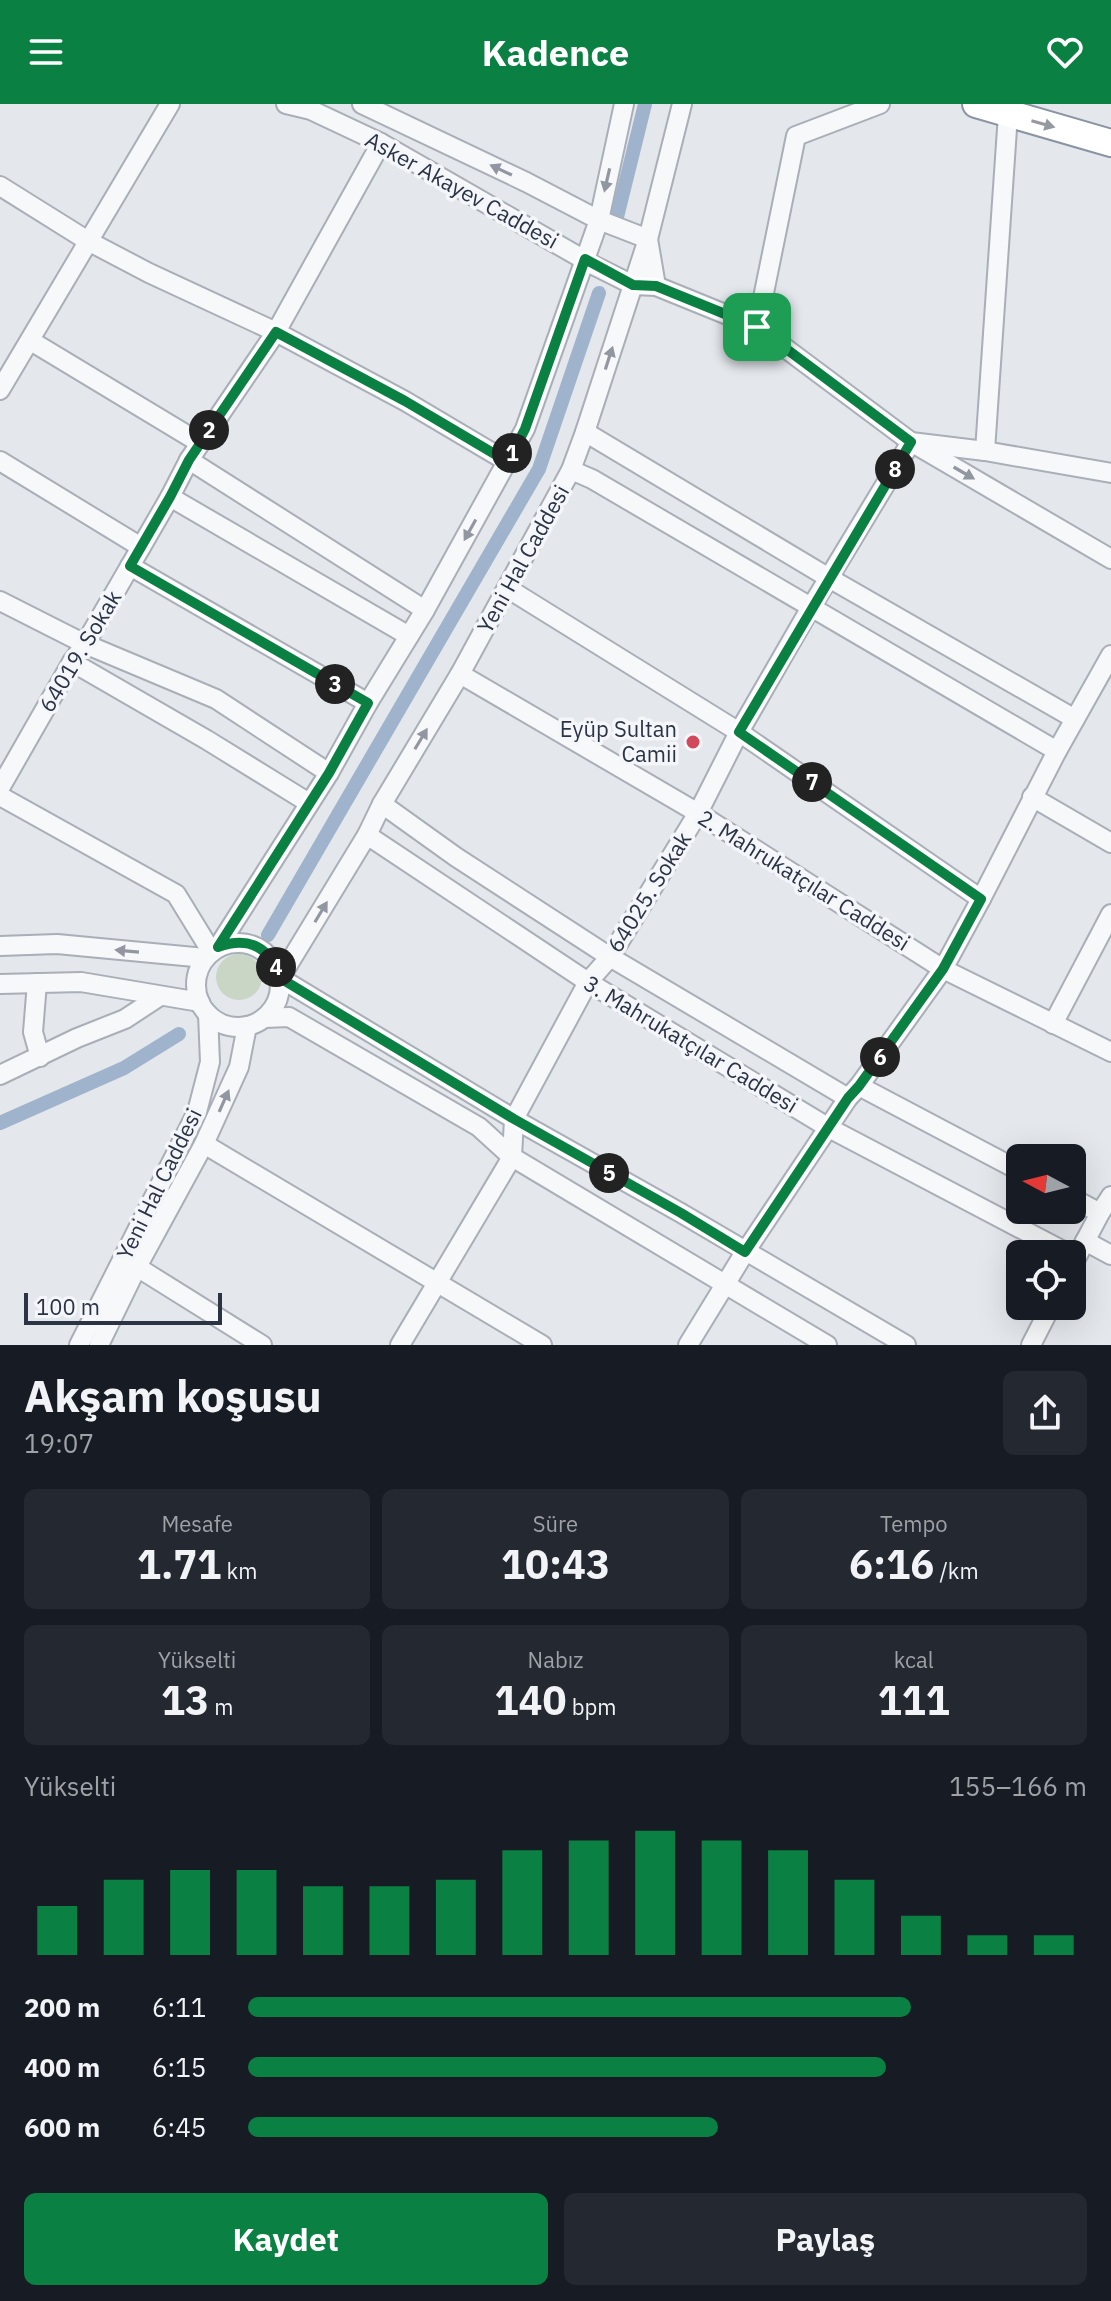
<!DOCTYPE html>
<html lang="tr">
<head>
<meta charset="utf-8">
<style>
	body { margin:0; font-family:"IBM Plex Sans",sans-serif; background:#242831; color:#f1f3f6; height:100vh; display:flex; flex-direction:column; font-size:30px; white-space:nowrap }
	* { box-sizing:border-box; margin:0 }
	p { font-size:26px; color:#9ea1a6 }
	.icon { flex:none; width:44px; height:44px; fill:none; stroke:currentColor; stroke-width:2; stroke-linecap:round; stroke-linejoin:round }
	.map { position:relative; height:1241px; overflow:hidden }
	.details { display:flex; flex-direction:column; background:#171b24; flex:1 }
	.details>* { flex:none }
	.needle { width:52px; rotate:277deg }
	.controls { position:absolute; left:1006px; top:1040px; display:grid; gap:16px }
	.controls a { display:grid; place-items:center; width:80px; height:80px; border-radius:12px; background:#171b24; box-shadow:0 8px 32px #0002; font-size:40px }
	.scale { position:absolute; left:24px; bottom:20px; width:198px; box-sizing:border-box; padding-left:8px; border:4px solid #2b3445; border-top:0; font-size:22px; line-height:28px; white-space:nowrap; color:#2b3445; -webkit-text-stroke:6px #f4f6f9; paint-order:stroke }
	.pin { position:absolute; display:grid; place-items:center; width:68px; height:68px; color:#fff; margin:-34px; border-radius:16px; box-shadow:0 4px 12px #0006 }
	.km { position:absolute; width:40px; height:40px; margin:-20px; border-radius:50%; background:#222; color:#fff; font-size:22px; line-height:40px; text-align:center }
	.round { display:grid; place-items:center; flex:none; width:84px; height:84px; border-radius:12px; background:#242831 }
	.head { display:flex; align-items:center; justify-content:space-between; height:136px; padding:0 24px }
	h1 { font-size:44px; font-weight:800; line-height:60px }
	.figures { display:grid; grid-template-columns:repeat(3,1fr); gap:12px; height:136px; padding:8px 24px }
	.figures div { display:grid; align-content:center; border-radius:12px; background:#242831; text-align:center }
	.figures b { font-size:40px; font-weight:800 }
	.figures small { font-size:22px; font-weight:400 }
	.figures p { font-size:22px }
	.chart { height:224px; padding:16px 24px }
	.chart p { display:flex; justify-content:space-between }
	.chart svg { width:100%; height:144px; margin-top:8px; stroke:#0b8043; stroke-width:6 }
	.cta { display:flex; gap:16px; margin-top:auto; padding:16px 24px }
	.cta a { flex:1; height:92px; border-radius:12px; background:#0b8043; color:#fff; font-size:32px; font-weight:800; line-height:92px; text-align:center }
	.cta a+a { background:#242831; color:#f1f3f6 }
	ul { padding:0 24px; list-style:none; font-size:26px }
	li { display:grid; grid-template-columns:128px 96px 1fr; align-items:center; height:60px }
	li i { height:20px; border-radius:10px; background:#0b8043 }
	header { display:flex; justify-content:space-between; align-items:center; height:104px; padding:0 24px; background:#0b8043; color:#fff; font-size:36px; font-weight:800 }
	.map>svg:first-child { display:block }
</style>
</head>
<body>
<header><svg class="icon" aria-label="menu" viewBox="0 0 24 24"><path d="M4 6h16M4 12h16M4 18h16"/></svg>Kadence<svg class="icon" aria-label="heart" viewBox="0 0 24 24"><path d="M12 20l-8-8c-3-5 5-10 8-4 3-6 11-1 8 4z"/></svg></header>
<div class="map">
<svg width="1111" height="1241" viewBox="0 0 1111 1241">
	<rect width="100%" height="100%" fill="#e4e7ec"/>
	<!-- green -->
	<circle fill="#c9d6c5" cx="239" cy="873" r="23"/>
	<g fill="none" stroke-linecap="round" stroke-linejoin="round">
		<!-- canal -->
		<g stroke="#9fb4cc" stroke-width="14">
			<path d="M617 113 645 0"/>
			<path d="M268 831 539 365 599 189"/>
			<path d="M0 1019 124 964 179 930"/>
		</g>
		<defs>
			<g id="minor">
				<path d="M286 0 311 6 381 39 595 162 633 181 656 182 757 223 911 338 1111 455"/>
				<path d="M362 0 526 78 599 116 648 135 656 182"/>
				<path d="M682 0 648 135 585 328 571 366 460 570 382 700 367 731 280 874 514 1015 681 1109 906 1241"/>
				<path d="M0 82 88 137 149 169 276 228 405 297 508 358"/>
				<path d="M757 223 796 32 880 0"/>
				<path d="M31 237 200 339"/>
				<path d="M0 286 170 0"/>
				<path d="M585 328 829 474 1075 615"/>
				<path d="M985 347 1008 10"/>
				<path d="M189 356 425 506"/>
				<path d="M0 357 141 443"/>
				<path d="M571 366 592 375 1057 647"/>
				<path d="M170 393 409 532"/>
				<path d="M130 462 368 599"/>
				<path d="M507 484 739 628 981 795"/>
				<path d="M0 497 85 540 216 595 329 669"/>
				<path d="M72 558 207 636 309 699"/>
				<path d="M460 570 698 709 943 865 1111 948"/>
				<path d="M0 684 72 558 85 540 170 393 189 356 276 228 381 39"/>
				<path d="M0 692 176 790 211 847"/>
				<path d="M1032 693 1111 739"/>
				<path d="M382 700 456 753 610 853 848 994"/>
				<path d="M367 731 588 878 829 1024 1069 1150"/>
				<circle cx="238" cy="881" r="42"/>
				<path d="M0 842 57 840 205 854"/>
				<path d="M218 843 329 669 368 599 425 506 525 325 599 116 624 0"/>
				<path d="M37 879 33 928 40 953"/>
				<path d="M0 880 81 878 200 898"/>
				<path d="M264 914 289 913 479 1023 512 1053 827 1241"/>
				<path d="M1053 920 1111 810"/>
				<path d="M0 971 77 934 125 915 160 892"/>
				<path d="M859 982 1020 1067"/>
				<path d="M204 1040 542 1241"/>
				<path d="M1072 1094 1100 1109"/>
				<path d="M1085 1137 1111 1151"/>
				<path d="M1072 1162 1100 1109 1111 1092"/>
				<path d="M137 1163 262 1241"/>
				<path d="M79 1241 197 1008 210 958 208 910"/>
				<path d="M99 1241 137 1163 204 1040 239 963 247 922"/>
				<path d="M400 1241 512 1053 514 1015 588 878 610 853 698 709 739 628 810 505 911 338 985 347 1111 369"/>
				<path d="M688 1241 745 1148 848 994 859 982 943 865 981 795 1057 647 1111 551"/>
				<path d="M1031 1241 1051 1202"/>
			</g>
			<path id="highway" d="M976 0 1111 39"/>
		</defs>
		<!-- minor casing -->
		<use href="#minor" stroke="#a9aeb7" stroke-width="22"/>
		<!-- highway casing -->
		<use href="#highway" stroke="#8b94a3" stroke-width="30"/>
		<!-- minor -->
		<use href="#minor" stroke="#f7f8fa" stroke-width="18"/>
		<!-- highway -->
		<use href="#highway" stroke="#fff" stroke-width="26"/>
	</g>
	<!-- one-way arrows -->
	<defs><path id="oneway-solid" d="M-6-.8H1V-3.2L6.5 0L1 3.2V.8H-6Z" transform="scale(2)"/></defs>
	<use fill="#959aa2" href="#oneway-solid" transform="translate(1043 20) rotate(16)"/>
	<g fill="#9196a0">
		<use href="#oneway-solid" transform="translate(501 66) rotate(-155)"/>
		<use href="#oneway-solid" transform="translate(607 76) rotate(103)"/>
		<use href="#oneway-solid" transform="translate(609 254) rotate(-72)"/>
		<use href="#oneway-solid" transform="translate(964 369) rotate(30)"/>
		<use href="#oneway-solid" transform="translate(470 426) rotate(119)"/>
		<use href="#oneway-solid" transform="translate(421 635) rotate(-59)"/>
		<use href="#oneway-solid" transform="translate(321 808) rotate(-59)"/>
		<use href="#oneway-solid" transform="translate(127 847) rotate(-175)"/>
		<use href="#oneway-solid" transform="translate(224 997) rotate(-66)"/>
	</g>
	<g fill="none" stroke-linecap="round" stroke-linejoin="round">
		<defs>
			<path id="route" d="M585 155 633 181 656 182 757 223 911 338 739 628 981 795 943 865 859 982 848 994 745 1148 681 1109 514 1015 280 874C270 843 249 832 218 843L329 669 368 599 130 462 170 393 189 356 276 228 405 297 508 358 525 325Z"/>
		</defs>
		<!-- route casing -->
		<use href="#route" stroke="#fff" stroke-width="16"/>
		<!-- route -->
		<use href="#route" stroke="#0b8043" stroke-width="10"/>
	</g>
	<!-- markers -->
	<circle fill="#d1495b" stroke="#f4f6f9" stroke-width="3" cx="693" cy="638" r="8"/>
	<g text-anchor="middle" stroke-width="7" stroke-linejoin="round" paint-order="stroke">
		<!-- street labels -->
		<g font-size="22" fill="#2b3445" stroke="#f4f6f9">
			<text transform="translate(462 86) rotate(29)" y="8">Asker Akayev Caddesi</text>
			<text transform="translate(523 455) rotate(-61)" y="8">Yeni Hal Caddesi</text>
			<text transform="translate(80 547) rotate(-59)" y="8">64019. Sokak</text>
			<text transform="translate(804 776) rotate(32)" y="8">2. Mahrukatçılar Caddesi</text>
			<text transform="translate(649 788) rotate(-58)" y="8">64025. Sokak</text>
			<text transform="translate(691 940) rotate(31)" y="8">3. Mahrukatçılar Caddesi</text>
			<text transform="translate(159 1080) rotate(-64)" y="8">Yeni Hal Caddesi</text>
		</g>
		<!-- poi labels -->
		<g font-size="22" fill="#2b3445" stroke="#f4f6f9" text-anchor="end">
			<text x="677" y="633">Eyüp Sultan<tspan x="677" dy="25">Camii</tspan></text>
		</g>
	</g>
</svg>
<div class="controls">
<a><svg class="needle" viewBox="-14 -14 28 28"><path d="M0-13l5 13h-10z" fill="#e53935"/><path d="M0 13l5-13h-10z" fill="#9ea1a6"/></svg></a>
<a><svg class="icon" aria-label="locate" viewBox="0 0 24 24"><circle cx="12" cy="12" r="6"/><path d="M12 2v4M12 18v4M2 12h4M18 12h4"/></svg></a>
</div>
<div class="scale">100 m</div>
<div class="pin" style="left:757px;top:223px;background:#1e9e55"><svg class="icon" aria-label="arrive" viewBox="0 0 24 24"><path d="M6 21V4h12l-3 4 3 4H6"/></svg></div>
<b class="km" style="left:512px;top:349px">1</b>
<b class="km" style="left:209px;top:326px">2</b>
<b class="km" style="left:335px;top:580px">3</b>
<b class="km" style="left:276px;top:863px">4</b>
<b class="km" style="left:609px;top:1069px">5</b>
<b class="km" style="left:880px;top:953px">6</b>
<b class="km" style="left:812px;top:678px">7</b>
<b class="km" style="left:895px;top:365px">8</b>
</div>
<section class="details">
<div class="head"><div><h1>Akşam koşusu</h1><p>19:07</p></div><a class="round"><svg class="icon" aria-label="share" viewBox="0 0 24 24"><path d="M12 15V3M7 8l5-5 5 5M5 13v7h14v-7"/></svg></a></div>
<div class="figures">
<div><p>Mesafe</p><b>1.71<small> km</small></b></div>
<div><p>Süre</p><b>10:43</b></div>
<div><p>Tempo</p><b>6:16<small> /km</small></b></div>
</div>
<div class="figures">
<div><p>Yükselti</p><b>13<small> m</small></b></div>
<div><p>Nabız</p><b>140<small> bpm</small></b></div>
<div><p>kcal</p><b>111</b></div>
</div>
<div class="chart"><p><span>Yükselti</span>155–166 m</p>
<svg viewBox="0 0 160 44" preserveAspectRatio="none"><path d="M5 44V29M15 44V21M25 44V18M35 44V18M45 44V23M55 44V23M65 44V21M75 44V12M85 44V9M95 44V6M105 44V9M115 44V12M125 44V21M135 44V32M145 44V38M155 44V38"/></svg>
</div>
<ul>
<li><b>200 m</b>6:11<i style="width:79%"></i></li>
<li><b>400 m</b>6:15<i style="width:76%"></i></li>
<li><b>600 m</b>6:45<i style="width:56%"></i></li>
</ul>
<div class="cta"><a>Kaydet</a><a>Paylaş</a></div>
</section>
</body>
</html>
